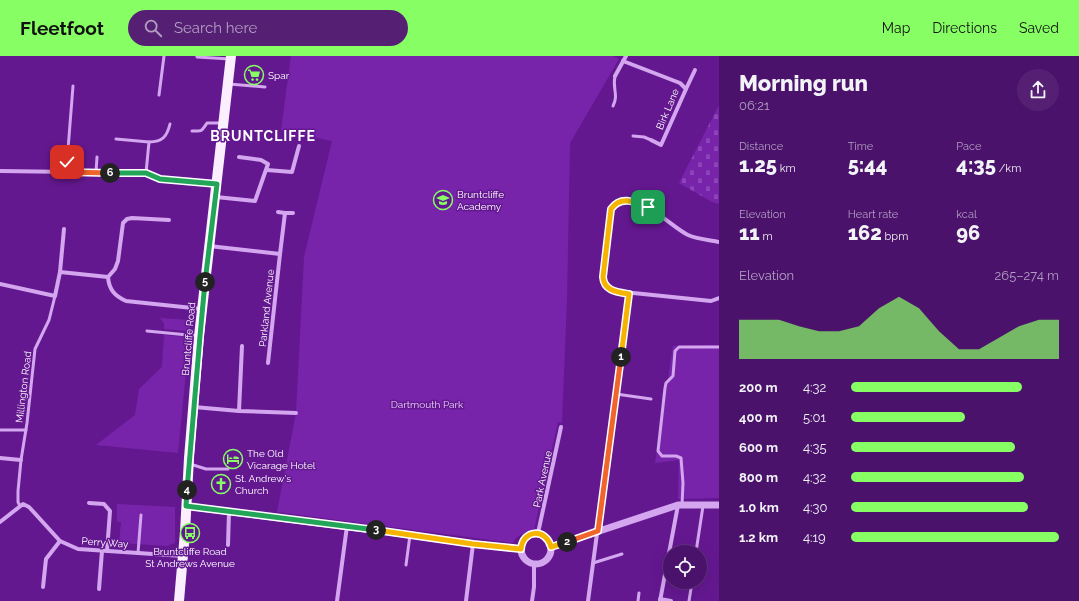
<!DOCTYPE html>
<html lang="en">
<head>
<meta charset="utf-8">
<style>
	body { margin:0; font-family:Raleway,sans-serif; background:#552074; color:#f1f3f6; height:100vh; display:flex; flex-direction:column; font-size:15px; white-space:nowrap }
	* { box-sizing:border-box; margin:0 }
	p { font-size:13px; color:#b29ec2 }
	.icon { flex:none; width:22px; height:22px; fill:none; stroke:currentColor; stroke-width:2; stroke-linecap:round; stroke-linejoin:round }
	.map { position:relative; flex:1; overflow:hidden }
	.sheet { display:flex; flex-direction:column; background:#4b126c; width:360px }
	.sheet>* { flex:none }
	.controls { position:absolute; left:663px; top:489px; display:grid; gap:8px }
	.controls a { display:grid; place-items:center; width:44px; height:44px; border-radius:50%; background:#4b126c; box-shadow:0 4px 16px #0002,0 0 0 1px #62327f; font-size:20px }
	.pin { position:absolute; display:grid; place-items:center; width:34px; height:34px; color:#fff; margin:-17px; border-radius:8px; box-shadow:0 2px 6px #0006 }
	.km { position:absolute; width:20px; height:20px; margin:-10px; border-radius:50%; background:#222; color:#fff; font-size:11px; line-height:20px; text-align:center }
	.round { display:grid; place-items:center; flex:none; width:42px; height:42px; border-radius:21px; background:#552074 }
	.head { display:flex; align-items:center; justify-content:space-between; height:68px; padding:0 20px }
	h1 { font-size:22px; font-weight:800; line-height:30px }
	.figures { display:grid; grid-template-columns:repeat(3,1fr); gap:6px; height:68px; padding:4px 20px }
	.figures div { display:grid; align-content:center }
	.figures b { font-size:20px; font-weight:800 }
	.figures small { font-size:11px; font-weight:400 }
	.figures p { font-size:11px }
	.chart { height:112px; padding:8px 20px }
	.chart p { display:flex; justify-content:space-between }
	.chart svg { width:100%; height:72px; margin-top:4px; fill:#87ff64; opacity:.7 }
	ul { padding:0 20px; list-style:none; font-size:13px }
	li { display:grid; grid-template-columns:64px 48px 1fr; align-items:center; height:30px }
	li i { height:10px; border-radius:5px; background:#87ff64 }
	header { display:flex; align-items:center; gap:24px; box-sizing:border-box; height:56px; padding:0 20px; background:#87ff64; color:#111 }
	header strong { font-size:19px }
	nav { display:flex; gap:22px; margin-inline-start:auto; font-size:14px }
	.search { width:280px; height:36px; background:#552074; display:flex; align-items:center; gap:10px; box-sizing:border-box; padding:0 14px; border-radius:22px; color:#b29ec2; font-size:15px }
	main { display:flex; flex:1; min-height:0 }
	.map>svg:first-child { display:block }
</style>
</head>
<body>
<header>
<strong>Fleetfoot</strong>
<div class="search"><svg class="icon" aria-label="search" viewBox="0 0 24 24"><circle cx="10" cy="10" r="6"/><path d="M15 15l6 6"/></svg>Search here</div>
<nav><a>Map</a><a>Directions</a><a>Saved</a></nav>
</header>
<main>
<div class="map">
<svg width="719" height="545" viewBox="0 0 719 545">
	<defs>
		<pattern id="cemetery-stones" width="16" height="16" patternUnits="userSpaceOnUse"><rect width="16" height="16" fill="#7724ab"/><path d="M2 7V4a2 2 0 0 1 4 0v3zM10 15v-3a2 2 0 0 1 4 0v3z" fill="#8b45b8"/></pattern>
	</defs>
	<rect width="100%" height="100%" fill="#641890"/>
	<!-- green -->
	<g fill="#7724ab">
		<path d="M291 0H613L619 3 570 87 567 243 562 367 558 366 534 474C526 476 516 479 513 487L277 456 296 357 304 201 332 85 281 74Z"/>
		<path d="M160 262 191 264 190 273 187 275 164 273V268Z"/>
		<path d="M164 279 186 281 189 285 178 397 96 389 135 359 139 333 162 311Z"/>
		<path d="M719 289V442L678 443 679 404 655 407 673 290Z"/>
		<path d="M117 448 175 451V487L167 490 119 487 121 466H117Z"/>
	</g>
	<!-- cemetery -->
	<path fill="url(#cemetery-stones)" d="M719 49V148L712 146 679 127Z"/>
	<g fill="none" stroke-linecap="round" stroke-linejoin="round">
		<!-- service -->
		<g stroke="#d3a6ef" stroke-width="3">
			<path d="M197 0V1L230 3"/>
			<path d="M229 28 265 31"/>
			<path d="M159 39 164 0"/>
			<path d="M613 50C619 38 612 33 615 20"/>
			<path d="M192 75C202 75 201 76 207 67H221"/>
			<path d="M633 80 644 81 651 84"/>
			<path d="M116 83 149 86 146 117"/>
			<path d="M149 86C163 86 167 80 170 68"/>
			<path d="M65 116 67 106 73 30"/>
			<path d="M96 116 97 101"/>
			<path d="M147 275 198 280"/>
			<path d="M616 338 651 343"/>
			<path d="M0 374H26"/>
			<path d="M190 408 206 413H228"/>
			<path d="M682 449 683 427 681 402 676 400H662L658 395 665 332 666 327 673 320 675 295 679 291H719"/>
			<path d="M20 450 18 446V435L21 404 27 367 35 293 49 264 55 240"/>
			<path d="M696 496 703 450"/>
			<path d="M138 497 141 459"/>
			<path d="M593 507 622 498"/>
			<path d="M406 509 410 479"/>
			<path d="M638 545 639 537"/>
			<path d="M689 545 692 526"/>
		</g>
		<!-- minor -->
		<g stroke="#d3a6ef" stroke-width="4">
			<path d="M623 5 680 27 686 33 661 89 651 84"/>
			<path d="M615 20 626 0"/>
			<path d="M686 33 695 14"/>
			<path d="M267 114 292 116 299 90"/>
			<path d="M0 115 146 117 160 123 217 128"/>
			<path d="M216 141 255 145 268 108 261 104 239 101"/>
			<path d="M278 156 285 157"/>
			<path d="M719 186C709 184 697 183 688 179 670 171 631 126 611 153L603 221 605 230 614 235 711 245 719 242"/>
			<path d="M209 190 280 198 285 157H293"/>
			<path d="M60 216 108 221"/>
			<path d="M108 221C109 234 115 240 126 245L202 253"/>
			<path d="M108 221 115 213 118 205 123 167 127 163 132 162 169 164"/>
			<path d="M0 228 55 240 60 216 64 173"/>
			<path d="M268 307 280 198"/>
			<path d="M194 351 239 355 296 357"/>
			<path d="M239 355 242 290"/>
			<path d="M0 402 21 404"/>
			<path d="M89 447 104 448 110 455 107 495"/>
			<path d="M0 466 23 448 29 451 60 485 78 493 183 500"/>
			<path d="M538 477 561 371"/>
			<path d="M228 489 229 456"/>
			<path d="M43 531 46 503 60 485"/>
			<path d="M99 533 102 495"/>
			<path d="M660 543 671 545"/>
			<path d="M337 545 347 470"/>
			<path d="M466 545 473 488"/>
			<path d="M532 545 534 531V508"/>
			<path d="M588 545 629 238"/>
			<path d="M660 545 678 449"/>
		</g>
		<!-- tertiary -->
		<g stroke="#d3a6ef" stroke-width="7">
			<path d="M186 450 389 476 473 488 521 493"/>
			<circle cx="536" cy="493" r="15"/>
			<path d="M551 491 678 449H719"/>
		</g>
		<!-- primary -->
		<path stroke="#faeeff" stroke-width="10" d="M179 545 185 476 189 402 199 280 231 0"/>
	</g>
	<g fill="none" stroke-linecap="round" stroke-linejoin="round">
		<defs>
			<path id="split-1" d="M621 301 629 238C617 236 604 235 603 221L611 153C621 139 635 146 648 151"/>
			<path id="split-2" d="M567 486 598 475 621 301"/>
			<path id="split-3" d="M376 474 473 488 521 493C523 473 546 472 551 491L567 486"/>
			<path id="split-4" d="M187 434 186 450 376 474"/>
			<path id="split-5" d="M187 434 200 280 205 226"/>
			<path id="split-6" d="M110 117H146L160 123 217 128 205 226"/>
			<path id="split-7" d="M67 106 65 116 110 117"/>
		</defs>
		<!-- split-1 casing -->
		<use href="#split-1" stroke="#fff" stroke-width="8"/>
		<!-- split-2 casing -->
		<use href="#split-2" stroke="#fff" stroke-width="8"/>
		<!-- split-3 casing -->
		<use href="#split-3" stroke="#fff" stroke-width="8"/>
		<!-- split-4 casing -->
		<use href="#split-4" stroke="#fff" stroke-width="8"/>
		<!-- split-5 casing -->
		<use href="#split-5" stroke="#fff" stroke-width="8"/>
		<!-- split-6 casing -->
		<use href="#split-6" stroke="#fff" stroke-width="8"/>
		<!-- split-7 casing -->
		<use href="#split-7" stroke="#fff" stroke-width="8"/>
		<!-- split-1 -->
		<use href="#split-1" stroke="#f5b400" stroke-width="5"/>
		<!-- split-2 -->
		<use href="#split-2" stroke="#f0652b" stroke-width="5"/>
		<!-- split-3 -->
		<use href="#split-3" stroke="#f5b400" stroke-width="5"/>
		<!-- split-4 -->
		<use href="#split-4" stroke="#22a559" stroke-width="5"/>
		<!-- split-5 -->
		<use href="#split-5" stroke="#22a559" stroke-width="5"/>
		<!-- split-6 -->
		<use href="#split-6" stroke="#22a559" stroke-width="5"/>
		<!-- split-7 -->
		<use href="#split-7" stroke="#f0652b" stroke-width="5"/>
	</g>
	<!-- icons -->
	<defs>
		<symbol id="supermarket-ring" viewBox="-11 -11 22 22"><circle r="9.5" fill="#641890" stroke="#87ff64" stroke-width="1.5"/><path d="M-6-5.5h2.5l.6 2H6L4.5 2H-2.5L-4.4-4H-6ZM-1.5 3.2a1.3 1.3 0 1 0 .1 0ZM3 3.2a1.3 1.3 0 1 0 .1 0Z" fill="#87ff64"/></symbol>
		<symbol id="school-ring" viewBox="-11 -11 22 22"><circle r="9.5" fill="#641890" stroke="#87ff64" stroke-width="1.5"/><path d="M0-5L7-2L0 1L-7-2ZM-4 1L0 2.5L4 1V4Q0 6-4 4Z" fill="#87ff64"/></symbol>
		<symbol id="hotel-ring" viewBox="-11 -11 22 22"><circle r="9.5" fill="#641890" stroke="#87ff64" stroke-width="1.5"/><path d="M-6-4.5h1.5V1H6V5H4.5V3h-9V5H-6ZM-4 0a1.8 1.8 0 1 1 3.6 0ZM.5 0V-2.5h3Q6-2.5 6 0Z" fill="#87ff64"/></symbol>
		<symbol id="church-ring" viewBox="-11 -11 22 22"><circle r="9.5" fill="#641890" stroke="#87ff64" stroke-width="1.5"/><path d="M-1.2-6h2.4v3.5h3.3v2.4h-3.3V6h-2.4V-.1h-3.3v-2.4h3.3Z" fill="#87ff64"/></symbol>
		<symbol id="bus-ring" viewBox="-11 -11 22 22"><circle r="9.5" fill="#641890" stroke="#87ff64" stroke-width="1.5"/><path d="M-5-6H5V4H4V6H2V4H-2V6H-4V4H-5ZM-3.5-4V0h7V-4ZM-3.5 1.2v1.5H-2V1.2ZM2 1.2v1.5H3.5V1.2Z" fill="#87ff64"/></symbol>
	</defs>
	<g fill-rule="evenodd">
		<use href="#supermarket-ring" x="243" y="8" width="22" height="22"/>
		<use href="#school-ring" x="432" y="133" width="22" height="22"/>
		<use href="#hotel-ring" x="222" y="392" width="22" height="22"/>
		<use href="#church-ring" x="210" y="417" width="22" height="22"/>
		<use href="#bus-ring" x="179" y="466" width="22" height="22"/>
	</g>
	<g text-anchor="middle" stroke-width="3" stroke-linejoin="round" paint-order="stroke">
		<!-- poi labels -->
		<g font-size="10" fill="#fff" stroke="#641890" text-anchor="start">
			<text x="268" y="23">Spar</text>
			<text x="457" y="142">Bruntcliffe<tspan x="457" dy="12">Academy</tspan></text>
			<text x="247" y="401">The Old<tspan x="247" dy="12">Vicarage Hotel</tspan></text>
			<text x="235" y="426">St. Andrew's<tspan x="235" dy="12">Church</tspan></text>
			<text x="190" y="499" text-anchor="middle">Bruntcliffe Road<tspan x="190" dy="12">St Andrews Avenue</tspan></text>
		</g>
		<!-- street labels -->
		<g font-size="10" fill="#fff" stroke="#641890">
			<text transform="translate(667 53) rotate(-67)" y="4">Birk Lane</text>
			<text transform="translate(266 252) rotate(-84)" y="4">Parkland Avenue</text>
			<text transform="translate(188 283) rotate(-85)" y="4">Bruntcliffe Road</text>
			<text transform="translate(23 331) rotate(-83)" y="4">Millington Road</text>
			<text transform="translate(542 423) rotate(-78)" y="4">Park Avenue</text>
			<text transform="translate(105 486) rotate(4)" y="4">Perry Way</text>
		</g>
		<!-- park labels -->
		<g font-size="10" fill="#e9ccfb" stroke="#641890">
			<text x="427" y="352">Dartmouth Park</text>
		</g>
		<!-- district labels -->
		<g font-size="14" font-weight="bold" letter-spacing="1" fill="#fff" stroke="#641890">
			<text x="263" y="85">BRUNTCLIFFE</text>
		</g>
	</g>
</svg>
<div class="controls">
<a><svg class="icon" aria-label="locate" viewBox="0 0 24 24"><circle cx="12" cy="12" r="6"/><path d="M12 2v4M12 18v4M2 12h4M18 12h4"/></svg></a>
</div>
<div class="pin" style="left:648px;top:151px;background:#1e9e55"><svg class="icon" aria-label="arrive" viewBox="0 0 24 24"><path d="M6 21V4h12l-3 4 3 4H6"/></svg></div>
<div class="pin" style="left:67px;top:106px;background:#d93025"><svg class="icon" aria-label="check" viewBox="0 0 24 24"><path d="M5 12l5 5 9-10"/></svg></div>
<b class="km" style="left:621px;top:301px">1</b>
<b class="km" style="left:567px;top:486px">2</b>
<b class="km" style="left:376px;top:474px">3</b>
<b class="km" style="left:187px;top:434px">4</b>
<b class="km" style="left:205px;top:226px">5</b>
<b class="km" style="left:110px;top:117px">6</b>
</div>
<section class="sheet">
<div class="head"><div><h1>Morning run</h1><p>06:21</p></div><a class="round"><svg class="icon" aria-label="share" viewBox="0 0 24 24"><path d="M12 15V3M7 8l5-5 5 5M5 13v7h14v-7"/></svg></a></div>
<div class="figures">
<div><p>Distance</p><b>1.25<small> km</small></b></div>
<div><p>Time</p><b>5:44</b></div>
<div><p>Pace</p><b>4:35<small> /km</small></b></div>
</div>
<div class="figures">
<div><p>Elevation</p><b>11<small> m</small></b></div>
<div><p>Heart rate</p><b>162<small> bpm</small></b></div>
<div><p>kcal</p><b>96</b></div>
</div>
<div class="chart"><p><span>Elevation</span>265–274 m</p>
<svg viewBox="0 0 160 44" preserveAspectRatio="none"><path d="M0 44V20L10 20L20 20L30 24L40 27L50 27L60 24L70 13L80 6L90 13L100 27L110 38L120 38L130 31L140 24L150 20L160 20V44z"/></svg>
</div>
<ul>
<li><b>200 m</b>4:32<i style="width:82%"></i></li>
<li><b>400 m</b>5:01<i style="width:55%"></i></li>
<li><b>600 m</b>4:35<i style="width:79%"></i></li>
<li><b>800 m</b>4:32<i style="width:83%"></i></li>
<li><b>1.0 km</b>4:30<i style="width:85%"></i></li>
<li><b>1.2 km</b>4:19<i style="width:100%"></i></li>
</ul>
</section>
</main>
</body>
</html>
